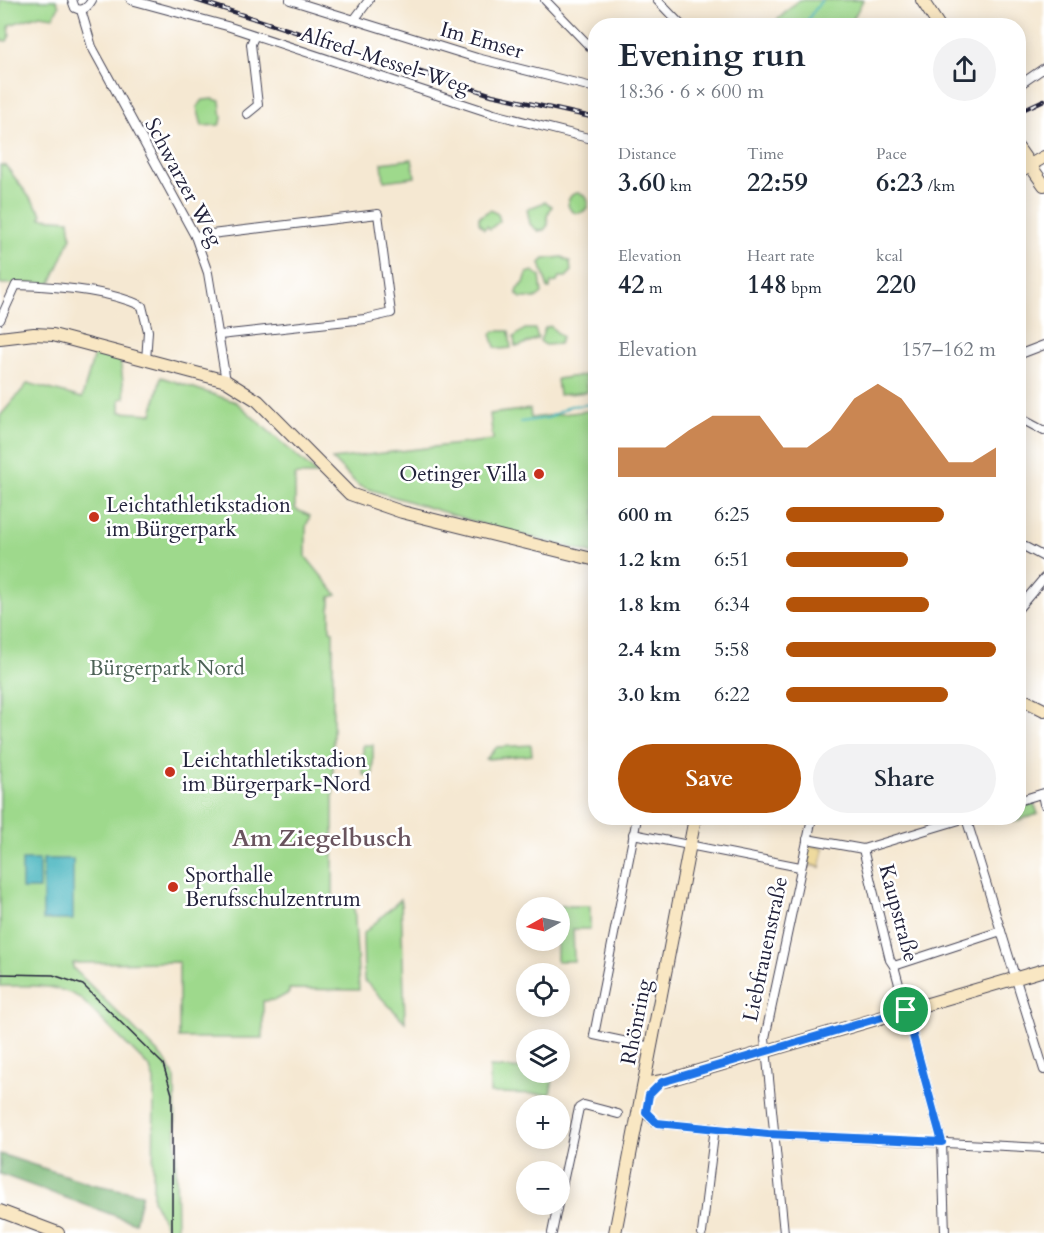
<!DOCTYPE html>
<html lang="en">
<head>
<meta charset="utf-8">
<style>
	body { margin:0; font-family:Cardo,serif; background:#f2f2f3; color:#1f2937; height:100vh; display:flex; flex-direction:column; font-size:22px; white-space:nowrap }
	* { box-sizing:border-box; margin:0 }
	p { font-size:20px; color:#747a83 }
	.icon { flex:none; width:33px; height:33px; fill:none; stroke:currentColor; stroke-width:2; stroke-linecap:round; stroke-linejoin:round }
	.map { position:relative; flex:1; overflow:hidden }
	.side { position:absolute; left:588px; top:18px; width:438px; height:807px; display:flex; flex-direction:column; background:#fff; border-radius:24px; box-shadow:0 3px 15px #0003 }
	.side>* { flex:none }
	.needle { width:39px; rotate:262deg }
	.tools { position:absolute; left:516px; top:897px; display:grid; gap:12px }
	.tools a { display:grid; place-items:center; width:54px; height:54px; border-radius:50%; background:#fff; box-shadow:0 3px 15px #0003; font-size:30px }
	.pin { position:absolute; display:grid; place-items:center; width:51px; height:51px; color:#fff; margin:-26px; border:3px solid #fff; border-radius:50%; box-shadow:0 2px 6px #0007 }
	.round { display:grid; place-items:center; flex:none; width:63px; height:63px; border-radius:32px; background:#f2f2f3 }
	.overview { display:flex; align-items:center; justify-content:space-between; height:102px; padding:0 30px }
	h1 { font-size:33px; font-weight:700; line-height:45px }
	.figures { display:grid; grid-template-columns:repeat(3,1fr); gap:9px; height:102px; padding:6px 30px }
	.figures div { display:grid; align-content:center }
	.figures b { font-size:26px; font-weight:700 }
	.figures small { font-size:16px; font-weight:400 }
	.figures p { font-size:16px }
	.chart { height:168px; padding:12px 30px }
	.chart p { display:flex; justify-content:space-between }
	.chart svg { width:100%; height:108px; margin-top:6px; fill:#b45309; opacity:.7 }
	.button { display:flex; gap:12px; margin-top:auto; padding:12px 30px }
	.button a { flex:1; height:69px; border-radius:36px; background:#b45309; color:#fff; font-size:24px; font-weight:700; line-height:69px; text-align:center }
	.button a+a { background:#f2f2f3; color:#1f2937 }
	ul { padding:0 30px; list-style:none; font-size:20px }
	li { display:grid; grid-template-columns:96px 72px 1fr; align-items:center; height:45px }
	li i { height:15px; border-radius:8px; background:#b45309 }
	.map>svg:first-child { display:block }
</style>
</head>
<body>
<div class="map">
<svg width="1044" height="1233" viewBox="0 0 1044 1233">
	<rect width="100%" height="100%" fill="#fff"/>
	<filter id="ink" filterUnits="userSpaceOnUse"><feTurbulence type="fractalNoise" baseFrequency=".0167" numOctaves="2"/><feDisplacementMap in="SourceGraphic" scale="12" xChannelSelector="R" yChannelSelector="G"/><feConvolveMatrix kernelMatrix="1 2 1 2 8 2 1 2 1" color-interpolation-filters="sRGB"/></filter>
	<filter id="wash" filterUnits="userSpaceOnUse"><feTurbulence type="fractalNoise" baseFrequency=".008" numOctaves="4" result="noise"/><feDisplacementMap in="SourceGraphic" scale="24" xChannelSelector="R" yChannelSelector="G"/><feGaussianBlur stdDeviation="1.35" result="paint"/><feColorMatrix in="noise" values="0 0 0 0 0 0 0 0 0 0 0 0 0 0 0 0 0 1.4 0 .05"/><feComposite in="paint" operator="in"/></filter>
	<g filter="url(#wash)">
		<rect width="100%" height="100%" fill="#f5e8d2"/>
		<!-- green -->
		<g fill="#9ed98c" stroke="#607e64" stroke-width="1.5">
			<path d="M0 0H56L59 6 53 17 40 15 9 25 10 35 7 41 0 40Z"/>
			<path d="M799 0H863L850 25H772Z"/>
			<path d="M213 99 220 101 222 119 219 125 202 126 197 107 203 100Z"/>
			<path d="M412 159 415 177 384 181 382 163Z"/>
			<path d="M0 165 6 166 42 214 41 218 69 220 71 238 51 283 0 284Z"/>
			<circle cx="578" cy="203" r="10"/>
			<path d="M545 202 552 206 547 216 548 225 544 230 538 231 530 224 527 209Z"/>
			<path d="M490 210 498 214 500 221 490 229 487 226 484 229 479 223V217Z"/>
			<path d="M562 257 570 262 571 272 566 277H559L557 282 551 283 550 289H548L540 263 544 259Z"/>
			<path d="M533 271 540 276 542 294 537 298H521L517 294V289L524 283 527 273Z"/>
			<path d="M550 326 562 337 559 344 545 345 540 341 545 328Z"/>
			<path d="M525 329H535L538 338 520 346H515L514 337Z"/>
			<path d="M494 331H509L511 348 501 349 495 347 491 334Z"/>
			<path d="M95 351 120 358 125 398 120 399V412L152 414 161 377 236 402 318 475H295V509L310 516 306 527V557L337 595 330 597V630L333 631V904H354L359 990 289 989V993L276 1000 263 1001V1038H179V962L73 963V968L165 1060 175 1078 177 1233 169 1232 153 1200 154 1081 150 1068 80 998C55 983 28 986 0 986V416L28 383 82 398Z"/>
			<path d="M585 375 587 392 559 395 557 379Z"/>
			<path d="M530 409 531 418 595 410V554L495 528 359 486 332 459 493 440 490 414Z"/>
			<rect x="363" y="745" width="10" height="30"/>
			<path d="M531 745 532 755 486 759 497 747Z"/>
			<path d="M1034 803 1038 814 1013 822 1011 818H1018L1019 808Z"/>
			<path d="M401 899 405 1022 364 980 363 934Z"/>
			<path d="M556 906H590V929H573L574 961H557V941L560 940V908Z"/>
			<path d="M490 1067 526 1069V1072L554 1073 550 1094 490 1093Z"/>
		</g>
		<!-- forest -->
		<path fill="#7eb978" stroke="#506e5a" stroke-width="1.5" d="M0 1154 92 1184 142 1194 135 1223 0 1174Z"/>
		<!-- sand -->
		<path fill="#eeda9e" stroke="#887e6c" stroke-width="1.5" d="M809 845 824 848 820 867 805 864Z"/>
		<!-- water -->
		<g fill="#45b4be" stroke="#346b7c" stroke-width="1.5">
			<rect x="43" y="859" width="30" height="61"/>
			<rect x="22" y="860" width="17" height="29"/>
		</g>
		<g fill="none" stroke-linecap="round" stroke-linejoin="round">
			<!-- stream -->
			<g stroke="#45b4be" stroke-width="2">
				<path d="M803 26 822 0"/>
				<path d="M521 422 548 418 570 406 596 404"/>
			</g>
		</g>
	</g>
	<g filter="url(#ink)">
		<g fill="none" stroke-linecap="round" stroke-linejoin="round">
			<defs>
				<g id="street">
					<path d="M72 0 75 8C83 12 88 7 92 0"/>
					<path d="M131 0 227 26 494 114 596 140"/>
					<path d="M290 0 477 58 596 88"/>
					<path d="M545 0 596 53"/>
					<path d="M657 0 682 26"/>
					<path d="M81 10 92 47 195 236 208 273 226 381"/>
					<path d="M354 20 369 0"/>
					<path d="M1018 86 1044 68"/>
					<path d="M247 114 258 105 251 44 254 37"/>
					<path d="M195 236 378 214 391 313 365 319 220 335"/>
					<path d="M0 320 16 285C52 286 109 290 142 306L148 331 146 361"/>
					<path d="M1018 355 1044 345"/>
					<path d="M1018 417 1044 431"/>
					<path d="M1018 543 1044 557"/>
					<path d="M1018 609 1044 578"/>
					<path d="M1042 794 1044 804"/>
					<path d="M1018 801 1044 793"/>
					<path d="M637 818 594 1035 651 1047"/>
					<path d="M966 818 1044 1070"/>
					<path d="M633 834 800 867"/>
					<path d="M807 839 863 849 966 818"/>
					<path d="M863 849 890 960 894 966 942 1142 945 1233"/>
					<path d="M894 966 1001 931"/>
					<path d="M646 1107 648 1116 657 1123 768 1134 1044 1148"/>
					<path d="M560 1196 579 1108 584 1105 618 1114"/>
					<path d="M552 1233 558 1204"/>
					<path d="M702 1233 715 1127"/>
					<path d="M784 1233 765 1038 812 818"/>
				</g>
				<g id="secondary">
					<path d="M922 0 939 26"/>
					<path d="M1018 148 1044 185"/>
					<path d="M1018 172 1044 157"/>
					<path d="M0 338 34 334 53 335 226 381 258 401 350 494 402 512 596 560"/>
					<path d="M1018 697 1044 710"/>
					<path d="M644 1084 668 1080 1044 970"/>
					<path d="M0 1211 58 1233"/>
					<path d="M615 1233 695 818"/>
				</g>
			</defs>
			<!-- street casing -->
			<use href="#street" stroke="#424052" stroke-width="10"/>
			<!-- secondary casing -->
			<use href="#secondary" stroke="#424052" stroke-width="14"/>
			<!-- street -->
			<use href="#street" stroke="#fff" stroke-width="8"/>
			<!-- secondary -->
			<use href="#secondary" stroke="#f9e7c3" stroke-width="12"/>
			<!-- tram -->
			<path stroke="#22223b" stroke-width="1.5" d="M0 974 53 975 83 985 163 1064 172 1094V1233"/>
			<defs>
				<g id="rail">
					<path d="M196 0 492 95 596 118"/>
					<path d="M1018 112 1044 100"/>
				</g>
			</defs>
			<!-- rail casing -->
			<use href="#rail" stroke="#22223b" stroke-width="4.5"/>
			<!-- rail -->
			<use href="#rail" stroke="#fff" stroke-width="2" stroke-dasharray="7" stroke-linecap="butt"/>
		</g>
	</g>
	<g fill="none" stroke-linecap="round" stroke-linejoin="round" filter="url(#ink)">
		<defs>
			<path id="route" d="M906 1010 942 1142 768 1134 657 1123 646 1112 649 1095 662 1082Z"/>
		</defs>
		<!-- route casing -->
		<use href="#route" stroke="#fff" stroke-width="12"/>
		<!-- route -->
		<use href="#route" stroke="#1a73e8" stroke-width="8"/>
	</g>
	<!-- markers -->
	<g fill="#c8321e" stroke="#fff" stroke-width="2">
		<circle cx="539" cy="474" r="6"/>
		<circle cx="94" cy="517" r="6"/>
		<circle cx="170" cy="772" r="6"/>
		<circle cx="173" cy="887" r="6"/>
	</g>
	<g text-anchor="middle" stroke-width="5" stroke-linejoin="round" paint-order="stroke">
		<!-- street labels -->
		<g font-size="21" fill="#22223b" stroke="#fff">
			<text transform="translate(482 40) rotate(16)" y="7">Im Emser</text>
			<text transform="translate(385 60) rotate(18)" y="7">Alfred-Messel-Weg</text>
			<text transform="translate(184 182) rotate(62)" y="7">Schwarzer Weg</text>
			<text transform="translate(899 913) rotate(75)" y="7">Kaupstraße</text>
			<text transform="translate(765 949) rotate(-78)" y="7">Liebfrauenstraße</text>
			<text transform="translate(636 1022) rotate(-79)" y="7">Rhönring</text>
		</g>
		<!-- poi labels -->
		<g font-size="21" fill="#22223b" stroke="#fff" text-anchor="start">
			<text x="527" y="481" text-anchor="end">Oetinger Villa</text>
			<text x="106" y="512">Leichtathletikstadion<tspan x="106" dy="24">im Bürgerpark</tspan></text>
			<text x="182" y="767">Leichtathletikstadion<tspan x="182" dy="24">im Bürgerpark-Nord</tspan></text>
			<text x="185" y="882">Sporthalle<tspan x="185" dy="24">Berufsschulzentrum</tspan></text>
		</g>
		<!-- park labels -->
		<g font-size="21" fill="#4d6257" stroke="#fff">
			<text x="167" y="675">Bürgerpark Nord</text>
		</g>
		<!-- quarter labels -->
		<g font-size="24" font-weight="bold" fill="#69545e" stroke="#fff">
			<text x="322" y="846">Am Ziegelbusch</text>
		</g>
	</g>
</svg>
<div class="tools">
<a><svg class="needle" viewBox="-14 -14 28 28"><path d="M0-13l5 13h-10z" fill="#e53935"/><path d="M0 13l5-13h-10z" fill="#747a83"/></svg></a>
<a><svg class="icon" aria-label="locate" viewBox="0 0 24 24"><circle cx="12" cy="12" r="6"/><path d="M12 2v4M12 18v4M2 12h4M18 12h4"/></svg></a>
<a><svg class="icon" aria-label="layers" viewBox="0 0 24 24"><path d="M12 4l9 5-9 5-9-5zM3 14l9 5 9-5"/></svg></a>
<a>+</a>
<a>−</a>
</div>
<div class="pin" style="left:906px;top:1010px;background:#1e9e55"><svg class="icon" aria-label="arrive" viewBox="0 0 24 24"><path d="M6 21V4h12l-3 4 3 4H6"/></svg></div>
<section class="side">
<div class="overview"><div><h1>Evening run</h1><p>18:36 · 6 × 600 m</p></div><a class="round"><svg class="icon" aria-label="share" viewBox="0 0 24 24"><path d="M12 15V3M7 8l5-5 5 5M5 13v7h14v-7"/></svg></a></div>
<div class="figures">
<div><p>Distance</p><b>3.60<small> km</small></b></div>
<div><p>Time</p><b>22:59</b></div>
<div><p>Pace</p><b>6:23<small> /km</small></b></div>
</div>
<div class="figures">
<div><p>Elevation</p><b>42<small> m</small></b></div>
<div><p>Heart rate</p><b>148<small> bpm</small></b></div>
<div><p>kcal</p><b>220</b></div>
</div>
<div class="chart"><p><span>Elevation</span>157–162 m</p>
<svg viewBox="0 0 160 44" preserveAspectRatio="none"><path d="M0 44V32L10 32L20 32L30 25L40 19L50 19L60 19L70 32L80 32L90 25L100 12L110 6L120 12L130 25L140 38L150 38L160 32V44z"/></svg>
</div>
<ul>
<li><b>600 m</b>6:25<i style="width:75%"></i></li>
<li><b>1.2 km</b>6:51<i style="width:58%"></i></li>
<li><b>1.8 km</b>6:34<i style="width:68%"></i></li>
<li><b>2.4 km</b>5:58<i style="width:100%"></i></li>
<li><b>3.0 km</b>6:22<i style="width:77%"></i></li>
</ul>
<div class="button"><a>Save</a><a>Share</a></div>
</section>
</div>
</body>
</html>
